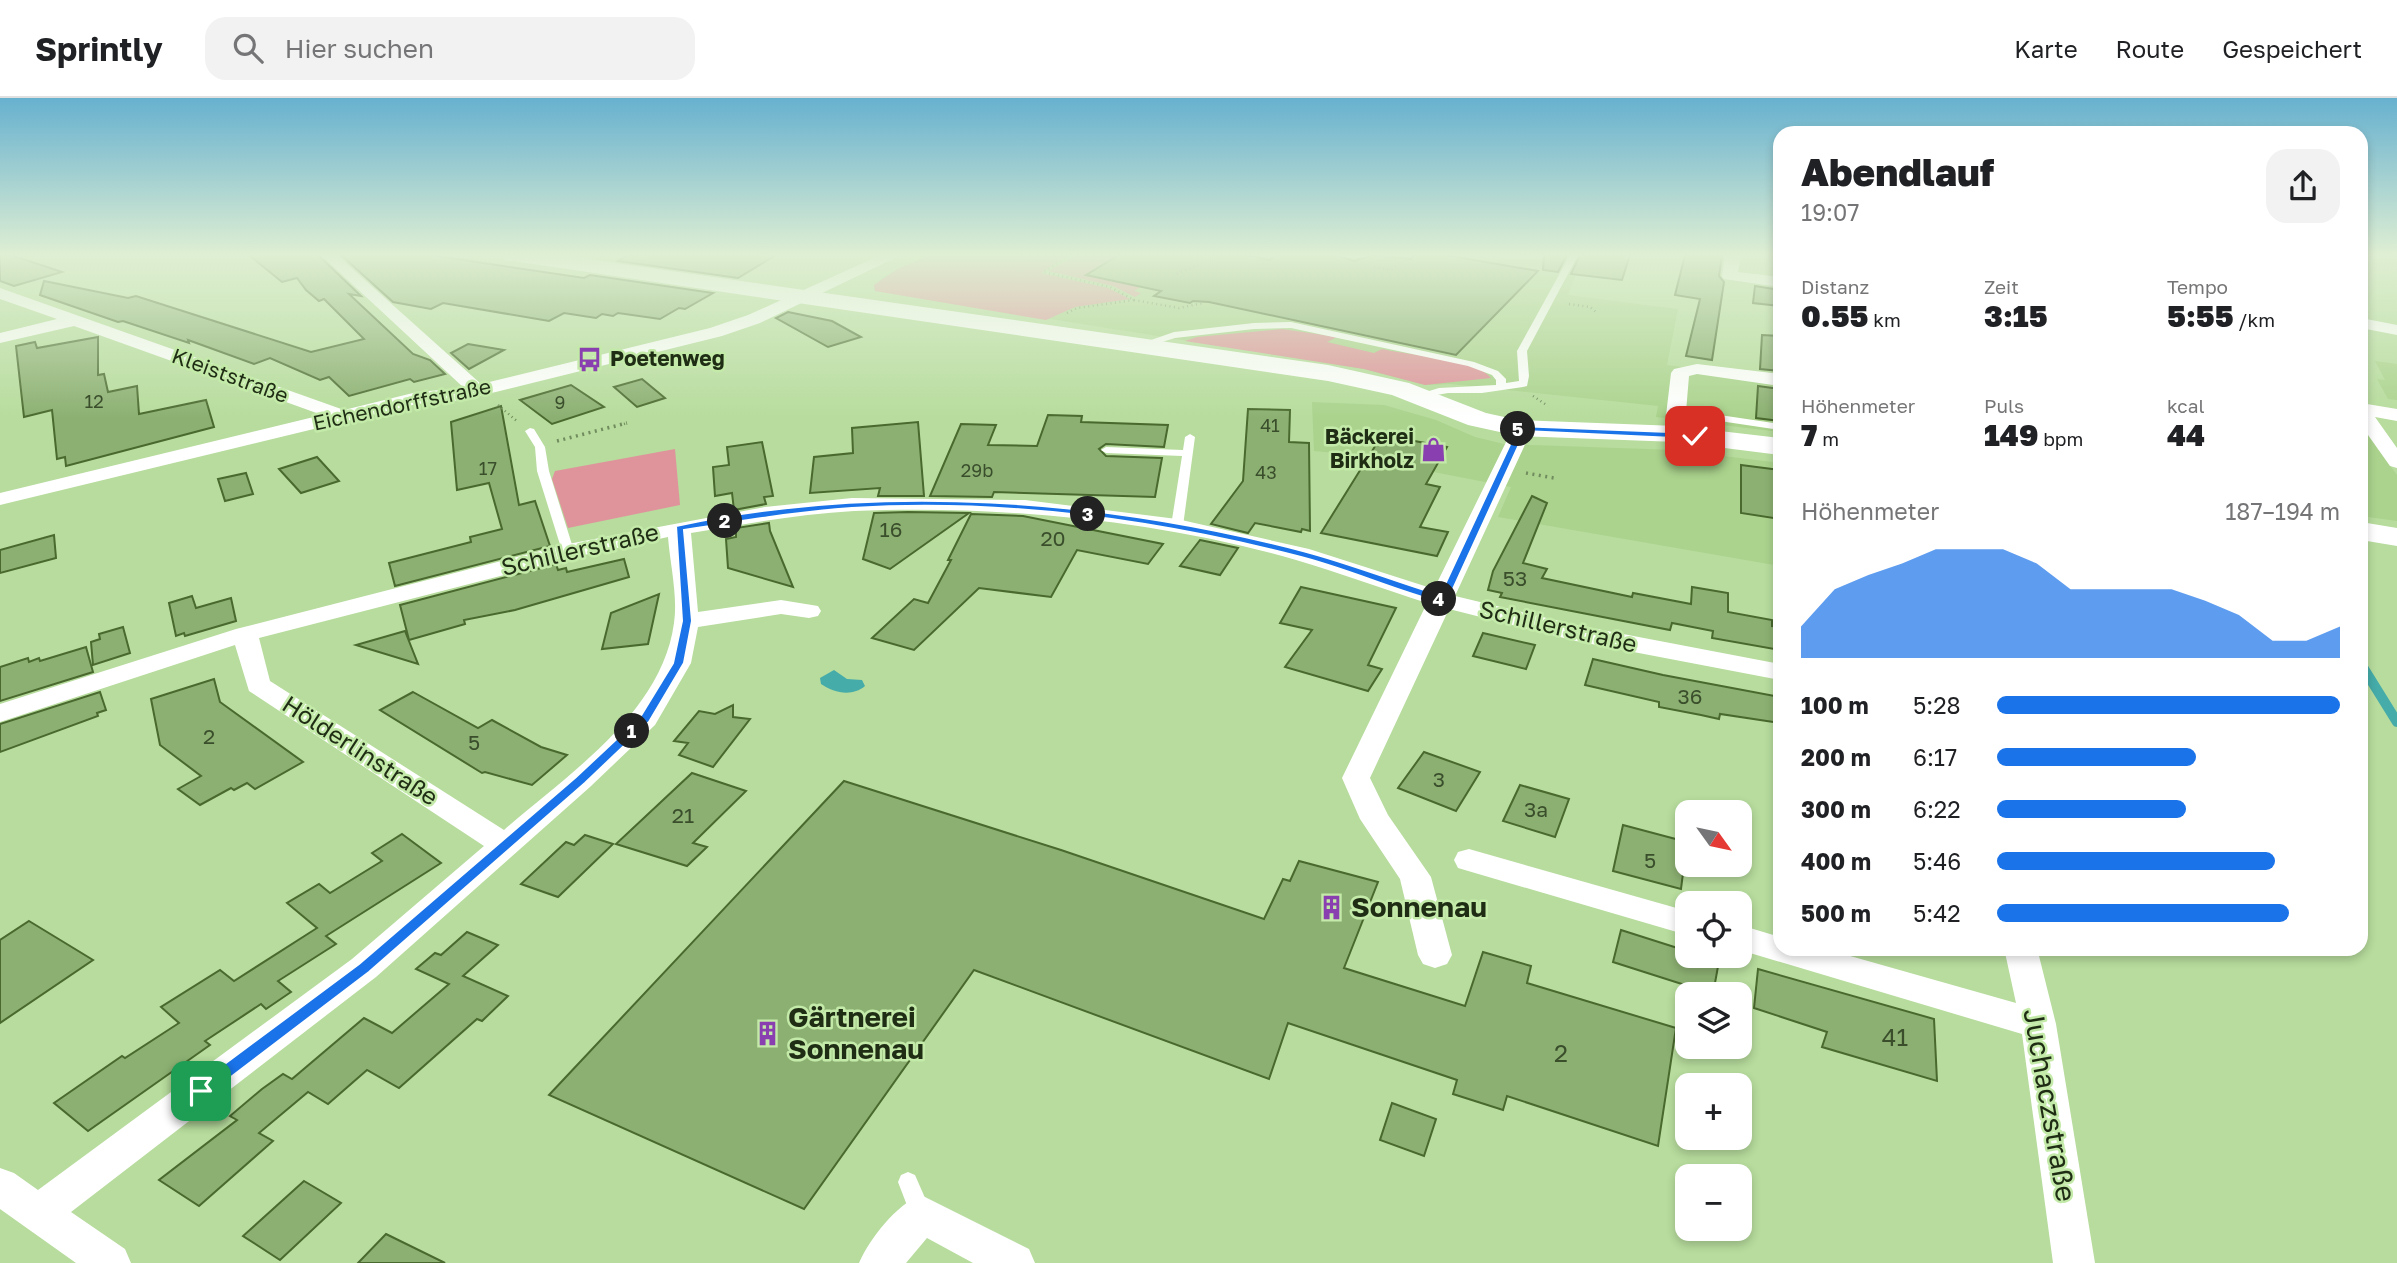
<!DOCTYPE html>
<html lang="de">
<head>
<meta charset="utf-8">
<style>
	body { margin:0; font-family:"Golos Text",sans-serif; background:#f2f2f2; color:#202124; height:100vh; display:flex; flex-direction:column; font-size:26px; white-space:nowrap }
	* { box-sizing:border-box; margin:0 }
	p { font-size:23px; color:#757577 }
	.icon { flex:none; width:38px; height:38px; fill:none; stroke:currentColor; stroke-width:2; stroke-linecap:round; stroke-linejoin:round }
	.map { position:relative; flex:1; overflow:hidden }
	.sheet { position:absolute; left:1773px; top:28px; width:595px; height:830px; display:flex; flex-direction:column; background:#fff; border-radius:21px; box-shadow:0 4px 10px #0003 }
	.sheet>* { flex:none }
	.needle { width:46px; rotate:123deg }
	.controls { position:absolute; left:1675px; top:702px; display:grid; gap:14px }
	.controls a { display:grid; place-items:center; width:77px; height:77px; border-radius:14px; background:#fff; box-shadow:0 4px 10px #0003; font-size:35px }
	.pin { position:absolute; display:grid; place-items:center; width:60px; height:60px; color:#fff; margin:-30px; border-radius:14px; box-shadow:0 4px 10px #0006 }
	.km { position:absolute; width:35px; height:35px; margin:-18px; border-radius:50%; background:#222; color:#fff; font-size:19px; line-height:35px; text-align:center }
	.round { display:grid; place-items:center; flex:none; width:74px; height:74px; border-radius:21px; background:#f2f2f2 }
	.summary { display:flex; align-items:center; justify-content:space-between; height:119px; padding:0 28px }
	h1 { font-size:38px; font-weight:800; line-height:52px }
	.stats { display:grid; grid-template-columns:repeat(3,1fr); gap:10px; height:119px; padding:7px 28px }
	.stats div { display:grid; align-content:center }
	.stats b { font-size:30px; font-weight:800 }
	.stats small { font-size:19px; font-weight:400 }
	.stats p { font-size:19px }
	.chart { height:196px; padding:14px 28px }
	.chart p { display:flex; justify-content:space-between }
	.chart svg { width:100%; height:126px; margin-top:7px; fill:#1a73e8; opacity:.7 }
	ul { padding:0 28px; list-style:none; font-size:23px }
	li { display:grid; grid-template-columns:112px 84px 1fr; align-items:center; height:52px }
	li i { height:18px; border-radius:9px; background:#1a73e8 }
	header { display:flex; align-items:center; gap:42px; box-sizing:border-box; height:98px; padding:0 35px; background:#fff; border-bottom:2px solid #e0e0e0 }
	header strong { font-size:33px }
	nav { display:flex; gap:38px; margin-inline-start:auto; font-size:24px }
	.search { width:490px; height:63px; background:#f2f2f2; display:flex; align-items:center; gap:18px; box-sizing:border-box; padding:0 24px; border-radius:21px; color:#757577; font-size:26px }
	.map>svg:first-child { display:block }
</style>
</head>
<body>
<header>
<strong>Sprintly</strong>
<div class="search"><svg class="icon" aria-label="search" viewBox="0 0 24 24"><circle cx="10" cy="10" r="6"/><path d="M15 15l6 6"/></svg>Hier suchen</div>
<nav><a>Karte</a><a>Route</a><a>Gespeichert</a></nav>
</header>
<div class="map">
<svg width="2397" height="1165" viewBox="0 0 2397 1165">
	<rect width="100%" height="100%" fill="#b7dc9d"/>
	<!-- built -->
	<g fill="#abd38d">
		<path d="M930 157H1583L1568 197 1678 211 1667 267 1780 282V334L1656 319 1658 308 1451 286 1425 287 1364 271 875 193 874 187 886 177Z"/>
		<path d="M2375 263 2397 266V302L2388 301 2377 281 2385 282Z"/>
		<path d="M1312 304 1384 307 1436 322 1475 339 1504 346 1675 352 1780 365V468L1498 419 1511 389 1336 355 1314 353Z"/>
		<path d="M2361 328 2397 377V423L2361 418Z"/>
	</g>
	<!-- green -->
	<g fill="#df949c">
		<path d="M930 157H1070L1041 175 1108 190 1130 201 1075 209 1046 222 875 193 874 187 899 170Z"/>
		<path d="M1076 157H1119L1087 177 1140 189 1134 193 1141 195 1135 199 1113 188 1048 173Z"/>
		<path d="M1282 231 1337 239 1327 244 1374 255 1382 251C1406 257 1477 261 1491 280L1425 287 1364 271 1185 243 1197 239Z"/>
		<path d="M675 351 680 407 568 430 552 381 555 373Z"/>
	</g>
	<!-- water -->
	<path fill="#45aca9" d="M834 572 847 581 862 582 865 588C852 599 834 595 821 586L820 580Z"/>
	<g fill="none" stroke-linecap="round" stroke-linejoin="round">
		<!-- stream -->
		<path stroke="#45aca9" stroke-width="10" d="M2361 566 2397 624"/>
	</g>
	<!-- building -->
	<g fill="#8cb072" stroke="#49692e" stroke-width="2">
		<path d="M0 157H11L62 174 14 188 0 183Z"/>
		<path d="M249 157H318L361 198 349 196 413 256 430 262 445 276 414 284 410 281 349 298 329 279 320 282 270 260 254 266 188 242 189 245 123 223 118 224 40 197 44 183 128 200 136 198 311 254 364 241 324 201 319 203 306 192 297 180 282 184Z"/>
		<path d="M341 157H430L584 180 590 177 713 195 685 211 679 210 660 221 618 215 613 218 602 216 596 220 564 215 549 223 443 205 431 211 393 204Z"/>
		<path d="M628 157H776L738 180 618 163Z"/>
		<path d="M1119 157H1245L1270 162 1278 157H1336L1354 163 1372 157 1411 161 1414 157H1445L1538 173 1456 257 1209 204 1193 203 1190 205 1154 198 1161 193 1086 177Z"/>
		<path d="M1544 157H1567L1558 174 1543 172Z"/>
		<path d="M1580 157H1630L1622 182 1571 176Z"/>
		<path d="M1685 157H1722L1719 178 1724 184 1712 262 1686 258 1700 201 1675 197Z"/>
		<path d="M1755 188 1780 192V208L1753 205Z"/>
		<path d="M788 214 832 223 861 239 828 249 776 220Z"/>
		<path d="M1762 237 1780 238V273L1760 271Z"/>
		<path d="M98 239V277L104 276 108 294 137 288 139 316 206 302 214 329 66 368 65 359 57 361 52 312 24 319 16 248 35 244 37 250Z"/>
		<path d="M468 246 504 252 469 271 451 255Z"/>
		<path d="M642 281 665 300 637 309 614 289Z"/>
		<path d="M571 287 604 309 552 326 520 302Z"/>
		<path d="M1758 288 1780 291V323L1756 320Z"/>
		<path d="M501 308 519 407 535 403 550 448 395 488 389 465 471 444 470 439 502 431 489 385 457 392 451 324Z"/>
		<path d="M1248 311 1290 312 1289 344 1309 345 1310 433 1302 431 1301 434 1255 425 1248 435 1211 426 1243 383Z"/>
		<path d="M1048 317 1082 318 1081 324 1168 327 1164 349 1106 346 1099 351 1106 358 1162 360 1155 399 994 394 992 399 930 398 961 326 996 327 988 347 1037 348Z"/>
		<path d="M918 324 924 398H878L880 390 810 395 814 359 853 355 852 330Z"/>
		<path d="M1382 337 1447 349 1426 386 1440 389 1420 429 1448 434 1437 458 1321 435Z"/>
		<path d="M762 344 773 398 764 399 766 406 734 412 732 395 715 398 713 369 729 367 727 349Z"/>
		<path d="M317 359 339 383 301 395 279 371Z"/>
		<path d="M1741 367 1780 372V421L1741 415Z"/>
		<path d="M246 375 253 396 225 403 218 381Z"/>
		<path d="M1532 398 1547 405 1523 465 1547 471 1542 480 1632 499 1633 495 1691 506 1692 489 1728 495V514L1772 522V528L1780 529V552L1712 540 1713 533 1672 525 1670 532 1500 499 1502 495 1488 492 1493 473Z"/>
		<path d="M874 415 908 414 969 415 890 471 863 461Z"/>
		<path d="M971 416 1023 418 1163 446 1148 466 1077 452 1051 499 979 490 914 552 872 540 914 501 928 505 951 462H948Z"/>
		<path d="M769 425 770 433 793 489 728 470 726 441 736 439V430Z"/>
		<path d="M54 437 56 460 0 475V452Z"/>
		<path d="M1200 442 1238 450 1220 477 1180 468Z"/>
		<path d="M624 461 629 479 515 512 464 522 465 526 409 542 400 507 556 466 558 472 566 470 567 474Z"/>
		<path d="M1301 489 1396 510 1368 567 1382 571 1368 593 1285 569 1312 532 1280 525Z"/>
		<path d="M659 496 648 546 602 551 611 515Z"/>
		<path d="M192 498 196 510 231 500 236 523 185 538 184 535 176 538 169 505Z"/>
		<path d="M123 529 130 555 93 567 91 544 100 541 99 536Z"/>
		<path d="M405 533 418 566 356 547Z"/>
		<path d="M1483 535 1535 547 1526 571 1473 558Z"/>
		<path d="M86 549 93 574 0 603V569L28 560 29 564 39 560 40 563Z"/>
		<path d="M1593 561 1663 577 1780 599V625L1720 616 1719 621 1701 617 1659 609V604L1585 587Z"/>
		<path d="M214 581 220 604 303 664 255 691 247 685 234 692 231 690 200 707 178 691 201 678 160 647 151 601Z"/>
		<path d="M100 594 106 612 97 615 98 618 0 654V626Z"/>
		<path d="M413 594 478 630 492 622 541 649 567 657 532 687 485 674 482 675 380 612Z"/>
		<path d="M733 607V619L750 621 713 669 679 657 688 645 674 643 699 613 715 616Z"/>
		<path d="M1424 654 1480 674 1456 713 1398 690Z"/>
		<path d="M692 675 746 693 693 745 707 749 687 768 616 746Z"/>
		<path d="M844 683 1061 752 1264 821 1283 781 1290 783 1299 763 1378 784 1344 870 1465 908 1483 854 1531 868 1527 885 1676 930 1658 1048 1507 998 1503 1012 1453 996 1457 982 1288 925 1269 981 974 872 804 1111 549 997Z"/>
		<path d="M1520 687 1569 701 1555 739 1503 723Z"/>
		<path d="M1623 727 1687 744 1681 791 1613 773Z"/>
		<path d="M402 736 441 765 326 838 336 846 278 883 291 894 266 911 261 906 205 943 210 947 88 1033 54 1005 122 958 125 960 179 925 161 909 220 872 234 883 317 830 287 805 319 786 330 795 382 763 372 755Z"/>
		<path d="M585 737 613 746 558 799 521 786 566 744 574 747Z"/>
		<path d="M29 823 93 862 0 925V842Z"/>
		<path d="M1621 832 1687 853V858H1701L1719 863 1713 896 1613 864Z"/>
		<path d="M467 834 498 847 463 878 508 898 482 923 477 921 399 990 367 972 328 1006 308 994 259 1035 273 1043 199 1108 159 1082 237 1022 230 1018 262 991 283 976 292 981 364 920 392 935 449 886 416 871 435 855 441 857Z"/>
		<path d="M1758 871 1934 921 1937 983 1822 949 1827 934 1754 910Z"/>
		<path d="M1392 1005 1436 1021 1424 1058 1380 1042Z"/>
		<path d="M304 1083 341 1105 280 1162 243 1138Z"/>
		<path d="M386 1136 445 1165H358Z"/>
	</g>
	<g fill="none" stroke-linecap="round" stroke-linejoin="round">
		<!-- path-far1 -->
		<g stroke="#718c5e" stroke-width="2.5" stroke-dasharray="1 3.5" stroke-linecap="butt">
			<path d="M440 157 491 165"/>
			<path d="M1258 157 1271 160 1261 167"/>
			<path d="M1405 160 1407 157"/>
			<path d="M1374 169 1391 172 1403 162"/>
			<path d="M1177 176 1220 157"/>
			<path d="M1134 202 1179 210 1203 205"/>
			<path d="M1569 206 1590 209 1596 214"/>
			<path d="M1067 215 1077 210 1134 202 1110 189 1043 174 1072 157"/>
			<path d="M1533 298 1548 308"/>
			<path d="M498 307 518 324"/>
			<path d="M624 326 627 325"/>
		</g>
		<!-- path -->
		<g stroke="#718c5e" stroke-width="3.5" stroke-dasharray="2 4.5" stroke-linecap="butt">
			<path d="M557 343 627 325"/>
			<path d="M1526 375 1554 380"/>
		</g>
		<!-- lane -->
		<g fill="#fff" fill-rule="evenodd">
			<path d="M1338 157H1370C1363 161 1345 161 1338 157Z"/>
			<path d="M1570 157H1578L1527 253 1529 278 1527 288 1523 289 1482 295H1448L1419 300V296L1439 290 1496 287V282L1492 277 1468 268 1291 230 1254 231 1175 240 1139 251 1134 248 1174 234 1254 225 1291 224 1474 264 1498 273 1506 281V285L1519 283 1517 253Z"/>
			<path d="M1713 316 1780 326V332L1713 322 1675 324 1670 321 1675 318Z"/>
			<path d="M530 330 534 331 545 349 549 373 574 453 572 456H564L562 453 537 373 535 349 525 333Z"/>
			<path d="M1190 336 1195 339 1183 428 1177 432 1171 428 1182 358 1106 355 1101 352 1106 349 1183 352 1185 339Z"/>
			<path d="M908 1074 915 1077 932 1116 929 1123 921 1126 913 1123 898 1084 901 1077Z"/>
		</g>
		<!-- street -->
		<g fill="#fff" fill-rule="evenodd">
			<path d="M321 157H337L481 286 710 230 748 217 881 157H901L760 225 722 238 463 302 417 306 0 407V395L322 317 74 228 0 245V235L57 221 0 201V190L344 312 417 294 464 290Z"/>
			<path d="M1725 157H1741L1738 174 1780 179V189L1724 181 1722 178Z"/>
			<path d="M2361 220 2397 227V237L2361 230Z"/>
			<path d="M1697 266 1780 276V288L1697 276 1689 278 1685 326 1687 336 1684 340H1670L1665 326 1671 275 1674 271Z"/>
			<path d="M2361 305 2397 311V323L2375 319 2397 350V370L2390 368 2361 327Z"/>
			<path d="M1518 324 1525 326 1529 338 1455 498 1576 527 1780 566V582L1576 543 1449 511 1370 680 1388 717 1431 779 1452 857 1447 866 1435 870 1423 866 1418 857 1400 781 1360 721 1342 680 1427 505C1384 491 1340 475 1296 462 1159 422 996 407 854 413 799 416 745 426 691 435L698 514 781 502 818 508 821 513 818 518 809 520 781 516 698 529 691 565 655 627 590 689 376 879 71 1114 125 1151 131 1165H76L0 1111V1070L14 1075 38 1092 352 861 484 748 249 593 235 547 0 624V606L236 531 568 446 765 409 852 400 1025 402 1177 421 1309 451 1434 491 1509 338 1508 330 1511 326ZM668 439C670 466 678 498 674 525 662 615 568 676 504 732L270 583 259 540 570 460Z"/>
			<path d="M1469 751 1687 813V837L1458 770 1454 762 1458 754Z"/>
			<path d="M1740 827 1780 839V850H1822L2016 905 2004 850H2037L2056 926 2095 1165H2053L2022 936 1740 852Z"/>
			<path d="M921 1097 1029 1151 1035 1165H973L927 1140 906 1165H859C870 1140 896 1107 921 1097Z"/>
		</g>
		<!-- secondary -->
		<g fill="#fff" fill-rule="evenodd">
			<path d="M502 157H560L1328 267 1409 285 1486 315 1518 322 1677 328 1780 340V357L1677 344 1518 338 1468 327 1392 297 1328 283 513 163 505 162Z"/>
			<path d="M2361 424 2397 430V448L2361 442Z"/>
		</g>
	</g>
	<!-- sky -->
	<linearGradient id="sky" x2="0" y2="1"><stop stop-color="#67b1cf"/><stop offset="0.49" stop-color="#dfefd3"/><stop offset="1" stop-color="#dfefd3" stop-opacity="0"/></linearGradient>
	<rect width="2397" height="320" fill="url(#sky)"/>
	<!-- route -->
	<path fill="#1a73e8" stroke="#fff" stroke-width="2" d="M1515 328 1695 335 1700 338 1695 341 1522 333 1523 338 1448 502 1443 505C1393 492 1346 470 1297 458 1153 421 1000 401 852 410 796 414 740 423 684 432L692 523 684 565 649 624 585 685 369 874 206 998H195L193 993 195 988 359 866 576 679 640 619 673 565 682 523 676 428C879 384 1103 401 1303 453 1349 465 1394 483 1440 497L1514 338Z"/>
	<!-- icons -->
	<defs>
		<symbol id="bus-bare" viewBox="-9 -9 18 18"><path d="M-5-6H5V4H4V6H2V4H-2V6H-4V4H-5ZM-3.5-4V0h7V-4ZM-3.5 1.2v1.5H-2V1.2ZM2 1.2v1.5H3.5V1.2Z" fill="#8a3fb0" stroke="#c4eaa9" stroke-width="2.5" paint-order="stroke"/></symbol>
		<symbol id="shop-bare" viewBox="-9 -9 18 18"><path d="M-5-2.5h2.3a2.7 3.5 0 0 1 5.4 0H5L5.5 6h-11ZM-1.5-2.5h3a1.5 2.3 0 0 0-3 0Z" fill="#8a3fb0" stroke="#c4eaa9" stroke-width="2.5" paint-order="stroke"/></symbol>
		<symbol id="building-bare" viewBox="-9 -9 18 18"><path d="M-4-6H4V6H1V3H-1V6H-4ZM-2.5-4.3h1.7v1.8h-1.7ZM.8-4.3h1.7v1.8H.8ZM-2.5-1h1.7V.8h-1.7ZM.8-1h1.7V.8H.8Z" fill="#8a3fb0" stroke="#c4eaa9" stroke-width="2.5" paint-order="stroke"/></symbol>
	</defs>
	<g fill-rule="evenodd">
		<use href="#bus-bare" x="572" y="244" width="35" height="35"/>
		<use href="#shop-bare" x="1416" y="334" width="35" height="35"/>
		<use href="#building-bare" x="1314" y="792" width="35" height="35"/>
		<use href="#building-bare" x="750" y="918" width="35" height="35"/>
	</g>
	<g text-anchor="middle" stroke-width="5" stroke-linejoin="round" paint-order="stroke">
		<!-- far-number labels -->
		<g font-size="18" fill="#3a4e2c">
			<text x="94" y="310">12</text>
			<text x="560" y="311">9</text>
			<text x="1270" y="334">41</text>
			<text x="488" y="377">17</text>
			<text x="977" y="379">29b</text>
			<text x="1266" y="381">43</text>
		</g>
		<!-- far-poi labels -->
		<g font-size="21" font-weight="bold" fill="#1f2d14" stroke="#c4eaa9" text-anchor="start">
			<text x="610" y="268">Poetenweg</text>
			<text x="1414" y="346" text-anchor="end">Bäckerei<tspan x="1414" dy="24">Birkholz</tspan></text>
		</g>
		<!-- far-street labels -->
		<g font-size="21" fill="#1f2d14" stroke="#c4eaa9">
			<text transform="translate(230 278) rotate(20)" y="7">Kleiststraße</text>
			<text transform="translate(402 307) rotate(-12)" y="7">Eichendorffstraße</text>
		</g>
		<!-- number labels -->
		<g font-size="21" fill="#3a4e2c">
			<text x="891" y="439">16</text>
			<text x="1053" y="448">20</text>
			<text x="1515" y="488">53</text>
			<text x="1690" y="606">36</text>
			<text x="209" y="646">2</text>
			<text x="474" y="652">5</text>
			<text x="1439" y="689">3</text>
			<text x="1536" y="719">3a</text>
			<text x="683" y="725">21</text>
			<text x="1650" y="770">5</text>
		</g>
		<!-- street labels -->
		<g font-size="24" fill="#1f2d14" stroke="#c4eaa9">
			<text transform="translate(580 452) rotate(-13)" y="8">Schillerstraße</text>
			<text transform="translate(1558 529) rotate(13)" y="8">Schillerstraße</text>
			<text transform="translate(360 653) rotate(33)" y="8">Hölderlinstraße</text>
		</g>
		<!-- near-number labels -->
		<g font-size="24" fill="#3a4e2c">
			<text x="1895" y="948">41</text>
			<text x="1561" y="964">2</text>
		</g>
		<!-- near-poi labels -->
		<g font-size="28" font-weight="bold" fill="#1f2d14" stroke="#c4eaa9" text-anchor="start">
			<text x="1351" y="819">Sonnenau</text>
			<text x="788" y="929">Gärtnerei<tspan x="788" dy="32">Sonnenau</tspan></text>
		</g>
		<!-- near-street labels -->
		<g font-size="28" fill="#1f2d14" stroke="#c4eaa9">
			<text transform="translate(2050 1007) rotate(80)" y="10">Juchaczstraße</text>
		</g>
	</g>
</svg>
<div class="controls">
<a><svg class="needle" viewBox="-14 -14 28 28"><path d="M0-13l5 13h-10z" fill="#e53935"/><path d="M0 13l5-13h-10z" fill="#757577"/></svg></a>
<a><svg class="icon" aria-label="locate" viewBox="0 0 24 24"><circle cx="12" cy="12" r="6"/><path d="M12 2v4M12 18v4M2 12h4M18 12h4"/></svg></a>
<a><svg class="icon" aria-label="layers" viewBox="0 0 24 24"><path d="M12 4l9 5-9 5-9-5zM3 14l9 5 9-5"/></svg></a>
<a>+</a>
<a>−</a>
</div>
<div class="pin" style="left:201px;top:993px;background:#1e9e55"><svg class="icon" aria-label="arrive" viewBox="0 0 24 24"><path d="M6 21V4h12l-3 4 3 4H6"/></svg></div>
<div class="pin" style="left:1695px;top:338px;background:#d93025"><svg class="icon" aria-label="check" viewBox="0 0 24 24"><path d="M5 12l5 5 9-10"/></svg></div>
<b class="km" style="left:632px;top:633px">1</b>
<b class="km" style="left:725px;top:423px">2</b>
<b class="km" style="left:1088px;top:416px">3</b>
<b class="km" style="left:1439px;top:501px">4</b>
<b class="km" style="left:1518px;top:331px">5</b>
<section class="sheet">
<div class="summary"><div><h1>Abendlauf</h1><p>19:07</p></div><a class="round"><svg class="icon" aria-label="share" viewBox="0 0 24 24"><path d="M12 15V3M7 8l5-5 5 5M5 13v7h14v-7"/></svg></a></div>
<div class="stats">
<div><p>Distanz</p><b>0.55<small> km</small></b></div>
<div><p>Zeit</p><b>3:15</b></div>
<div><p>Tempo</p><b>5:55<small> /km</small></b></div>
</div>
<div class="stats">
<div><p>Höhenmeter</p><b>7<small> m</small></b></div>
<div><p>Puls</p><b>149<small> bpm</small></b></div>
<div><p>kcal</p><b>44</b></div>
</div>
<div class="chart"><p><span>Höhenmeter</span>187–194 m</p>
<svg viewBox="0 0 160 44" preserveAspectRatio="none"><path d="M0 44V33L10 20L20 15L30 11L40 6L50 6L60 6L70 11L80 20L90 20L100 20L110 20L120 24L130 29L140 38L150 38L160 33V44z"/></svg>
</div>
<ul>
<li><b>100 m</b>5:28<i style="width:100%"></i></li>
<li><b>200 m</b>6:17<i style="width:58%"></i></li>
<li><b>300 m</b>6:22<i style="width:55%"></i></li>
<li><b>400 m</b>5:46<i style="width:81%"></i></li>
<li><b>500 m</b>5:42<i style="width:85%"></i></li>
</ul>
</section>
</div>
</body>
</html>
